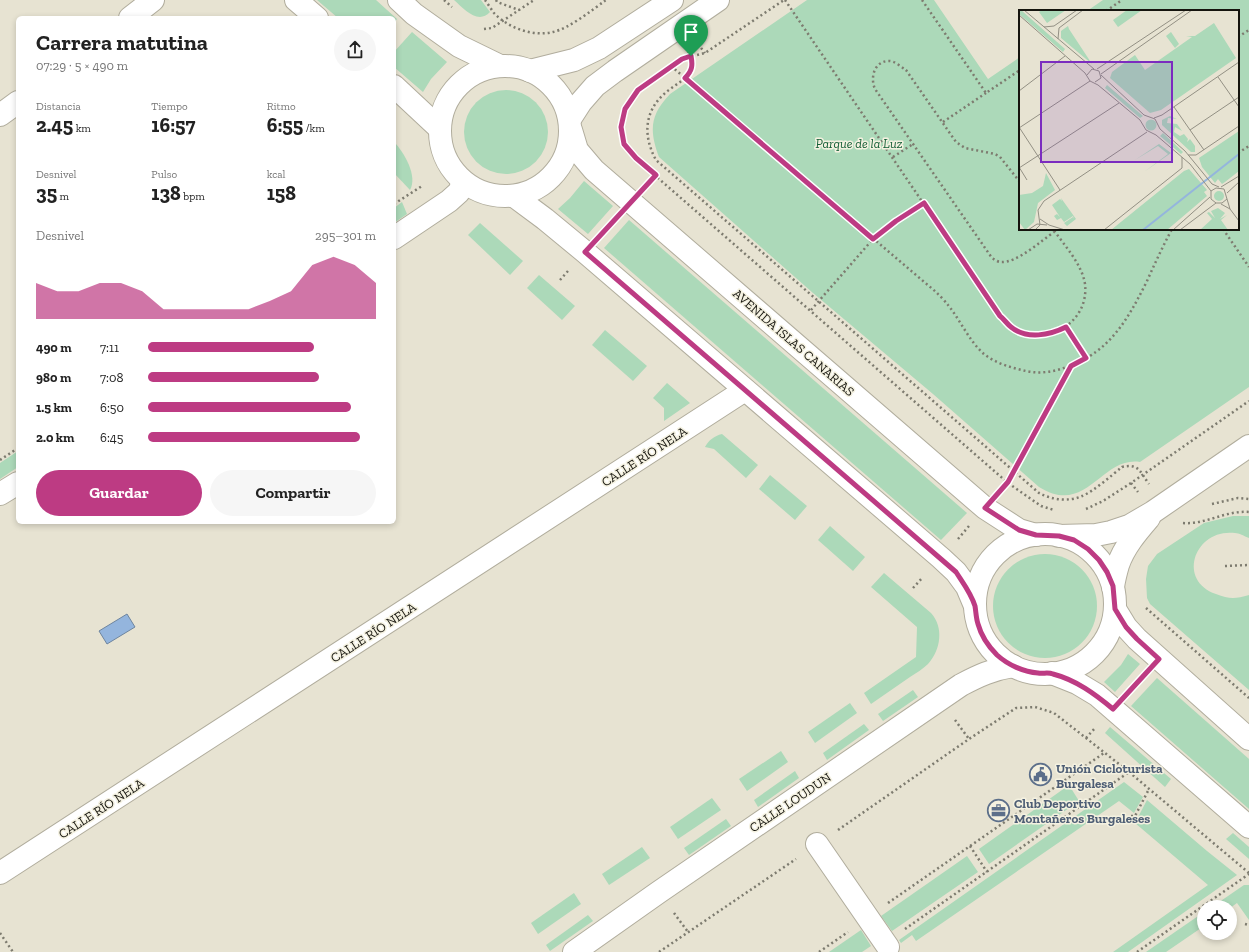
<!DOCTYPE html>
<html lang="es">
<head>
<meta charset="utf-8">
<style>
	body { margin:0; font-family:"Zilla Slab",serif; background:#f6f6f6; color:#222; height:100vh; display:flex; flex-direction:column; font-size:15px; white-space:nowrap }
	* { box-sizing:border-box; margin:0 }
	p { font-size:13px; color:#767676 }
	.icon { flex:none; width:22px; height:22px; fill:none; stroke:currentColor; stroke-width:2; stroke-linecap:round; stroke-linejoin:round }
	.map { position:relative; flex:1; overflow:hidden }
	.drawer { position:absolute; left:16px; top:16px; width:380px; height:508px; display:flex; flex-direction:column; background:#fff; border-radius:6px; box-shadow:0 2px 6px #0003 }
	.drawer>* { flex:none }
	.controls { position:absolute; left:1197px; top:900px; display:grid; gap:8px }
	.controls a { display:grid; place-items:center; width:40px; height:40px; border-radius:50%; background:#fff; box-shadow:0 2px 6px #0003; font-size:20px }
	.pin { position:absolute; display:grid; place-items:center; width:34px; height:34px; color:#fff; margin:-41px -17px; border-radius:50% 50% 50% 0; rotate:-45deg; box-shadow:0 0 4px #0007 }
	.pin .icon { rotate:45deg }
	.round { display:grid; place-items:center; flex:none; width:42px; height:42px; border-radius:21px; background:#f6f6f6 }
	.head { display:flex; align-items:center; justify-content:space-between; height:68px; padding:0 20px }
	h1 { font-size:22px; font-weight:700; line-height:30px }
	.figures { display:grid; grid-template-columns:repeat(3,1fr); gap:6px; height:68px; padding:4px 20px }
	.figures div { display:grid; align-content:center }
	.figures b { font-size:20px; font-weight:700 }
	.figures small { font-size:11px; font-weight:400 }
	.figures p { font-size:11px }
	.chart { height:112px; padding:8px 20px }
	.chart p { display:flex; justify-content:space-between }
	.chart svg { width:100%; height:72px; margin-top:4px; fill:#bd3b83; opacity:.7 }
	.action { display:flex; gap:8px; margin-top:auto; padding:8px 20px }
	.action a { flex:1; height:46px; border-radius:24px; background:#bd3b83; color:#fff; font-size:16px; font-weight:700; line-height:46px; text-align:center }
	.action a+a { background:#f6f6f6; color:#222 }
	ul { padding:0 20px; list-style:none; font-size:13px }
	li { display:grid; grid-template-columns:64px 48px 1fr; align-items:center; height:30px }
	li i { height:10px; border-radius:5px; background:#bd3b83 }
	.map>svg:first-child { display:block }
</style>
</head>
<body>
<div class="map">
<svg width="1249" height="952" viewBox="0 0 1249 952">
	<rect width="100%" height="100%" fill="#e7e3d2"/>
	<!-- green -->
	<g fill="#acd9b9">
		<path d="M317 0H376L397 19 394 23V18H338Z"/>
		<path d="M454 0H481L490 12C478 25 464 9 454 0Z"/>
		<path d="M807 0H934L988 79 1020 57V229H1238V11H1087L1103 0H1249V387L1140 462C1101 456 1087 517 1039 487L933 394 813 293 659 157C649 130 650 115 670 94Z"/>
		<path d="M412 32 447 62 431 79 423 92 394 67V52Z"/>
		<circle cx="506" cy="132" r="42"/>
		<path d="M394 142C404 152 418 176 410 190L394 173Z"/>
		<path d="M584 181 613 206 588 234 558 209 570 198Z"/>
		<path d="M402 202 407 214 394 223V208Z"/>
		<path d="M629 220 967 513 941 540 604 248Z"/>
		<path d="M480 223 523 261 510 275 468 235Z"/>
		<path d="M539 275 575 306 562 320 527 288Z"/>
		<path d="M605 330 647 366 633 381 592 345Z"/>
		<path d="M667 383 690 403 664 421V408L653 398Z"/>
		<path d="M722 434 758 465 746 478 714 449 705 447C709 440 714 436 722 434Z"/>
		<path d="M18 451V467L0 479V463Z"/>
		<path d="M770 475 807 506 795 520 759 489Z"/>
		<path d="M1233 516H1249V538C1244 536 1239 533 1235 533 1195 528 1176 580 1216 594 1229 599 1235 599 1249 595V690L1150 604 1147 598 1146 579 1148 566 1157 554 1204 523Z"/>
		<path d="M830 526 865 557 853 571 818 540Z"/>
		<circle cx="1045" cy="606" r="52"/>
		<path d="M884 573 931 613C944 627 941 650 928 664 923 669 916 673 910 677 897 686 884 695 871 704L864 693 916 657 917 627 871 587Z"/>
		<path d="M1128 654 1140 664 1115 692 1104 682 1121 665Z"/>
		<path d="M1157 678 1249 759V809L1131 706Z"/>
		<path d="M913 690 918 697 883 721 878 714Z"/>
		<path d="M850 703 857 713 815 743 808 732Z"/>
		<path d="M864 724 869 730 827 760 823 753Z"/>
		<path d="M1110 727 1171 779 1165 787 1105 733Z"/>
		<path d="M781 751 788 762 747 791 739 779Z"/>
		<path d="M795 771 799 778 758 807 754 800Z"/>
		<path d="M1124 782 1143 797 1134 813 1119 801 916 941 912 935 901 943 899 940Z"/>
		<path d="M1069 785 1079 801 989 864 979 849Z"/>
		<path d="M712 798 721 810 678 839 670 827Z"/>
		<path d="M1147 800 1207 851 1237 875 1128 952H1113L1208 885 1135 823Z"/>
		<path d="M726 819 731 826 689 855 684 848Z"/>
		<path d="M1233 833 1249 847V859L1226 839Z"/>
		<path d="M642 847 650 858 609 885 602 874Z"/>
		<path d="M967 856 978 872 892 931 881 916Z"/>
		<path d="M1244 885H1249V920L1237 903 1230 908 1212 907Z"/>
		<path d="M574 893 581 904 538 934 531 923Z"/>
		<path d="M1204 912V926L1166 952H1146Z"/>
		<path d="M588 915 593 921 550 951 546 945Z"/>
		<path d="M861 930 871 946 862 952H829Z"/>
	</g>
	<!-- water -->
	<path fill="#94b5dd" stroke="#6e859f" d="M127 614 135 627 107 644 99 631Z"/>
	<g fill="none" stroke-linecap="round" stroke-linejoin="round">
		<defs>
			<g id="minor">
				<path d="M130 18 153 0"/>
				<path d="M530 71 574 60 599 48 672 0"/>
				<path d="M0 115 18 102"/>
				<path d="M570 119 581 102 595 86 615 71 718 0"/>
				<path d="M394 238 449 201 459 192 463 182"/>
				<path d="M0 494 18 483"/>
				<path d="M1059 536 1096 535 1111 532 1129 526 1153 512 1249 446"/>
				<path d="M1113 587C1114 580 1116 572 1118 565 1124 547 1137 532 1149 518"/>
				<path d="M817 844 888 947"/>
				<path d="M0 873 745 390"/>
				<path d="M574 952 659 892 961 685C978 676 993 669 1013 666"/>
			</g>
			<g id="major">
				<path d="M296 0 317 18"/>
				<path d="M399 0 414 14 459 46 500 66"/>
				<circle cx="505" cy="131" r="65"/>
				<path d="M394 86 439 128"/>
				<path d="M571 130 577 150 594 170 985 508 1019 530 1036 535"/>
				<path d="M514 196 545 219 585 252 941 558 956 572 967 587 975 606"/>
				<circle cx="1045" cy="604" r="70"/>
				<path d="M1115 609 1126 627 1137 639 1249 739"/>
				<path d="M1052 673 1077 683 1097 695 1249 827"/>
			</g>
		</defs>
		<!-- minor casing -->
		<use href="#minor" stroke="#b1ad9d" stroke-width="24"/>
		<!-- major casing -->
		<use href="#major" stroke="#b1ad9d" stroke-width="24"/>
		<!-- path -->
		<g stroke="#7d7b6f" stroke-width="2.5" stroke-dasharray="2 3" stroke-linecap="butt">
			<path d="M444 0 452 7"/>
			<path d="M485 0C488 4 491 9 494 13 508 28 533 37 553 32 570 28 592 10 606 0"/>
			<path d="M496 0 497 2 519 10"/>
			<path d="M785 0 1000 316C1007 323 1014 331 1024 334 1056 342 1089 318 1085 284 1082 264 1064 245 1053 229"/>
			<path d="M922 0 986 93 1020 70"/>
			<path d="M1106 11 1122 0"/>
			<path d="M484 29 492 28 534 0"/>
			<path d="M1238 37 1249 30"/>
			<path d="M698 44 705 53"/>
			<path d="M688 51C702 76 677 81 663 95 643 114 644 138 656 160L1039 493C1052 500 1069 502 1082 496 1093 492 1112 475 1122 467 1139 463 1140 472 1149 484"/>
			<path d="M671 66 936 292C940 296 945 301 948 305 961 321 969 341 984 354 995 363 1012 368 1026 371 1040 374 1053 372 1067 367 1110 352 1128 319 1147 281 1155 263 1163 246 1172 229"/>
			<path d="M670 67 682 59 705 53 784 0"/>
			<path d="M661 73 638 90 625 109 621 127 624 144 635 158 1008 483 1041 506 1054 510"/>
			<path d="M943 122 986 93"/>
			<path d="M1238 153 1249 146"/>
			<path d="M893 157 913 144"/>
			<path d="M1020 182 1000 157 995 154 965 148 956 142 906 70C901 67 895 61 889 61 874 61 870 78 875 89L992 258C995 260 998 262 1001 262 1017 263 1041 241 1054 232"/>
			<path d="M648 183 656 175"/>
			<path d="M394 204 422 186"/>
			<path d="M1223 229 1249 267"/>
			<path d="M602 233 614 221"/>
			<path d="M560 280 568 271"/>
			<path d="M811 310 873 239 896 221 924 203"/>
			<path d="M1066 327 1087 358"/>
			<path d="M0 460 18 448"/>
			<path d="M1131 483 1138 492"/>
			<path d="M1003 488 1008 483 1071 366"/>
			<path d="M1212 504 1238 498 1249 499"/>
			<path d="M1086 509 1103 501 1131 483 1249 401"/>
			<path d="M1183 523C1205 525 1226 510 1249 512"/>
			<path d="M958 539 969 526"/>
			<path d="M1225 566 1249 565"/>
			<path d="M913 588 923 577"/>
			<path d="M1146 608 1249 698"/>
			<path d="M1130 691 1142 678"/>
			<path d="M955 720 969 739"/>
			<path d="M1086 738 1095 728"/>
			<path d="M1131 816H1135L1149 789"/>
			<path d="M838 830 969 739 1016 708 1035 707 1054 713 1086 738 1129 772 1249 873"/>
			<path d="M970 846 987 872"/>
			<path d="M888 903 1104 753"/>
			<path d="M674 913 688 932"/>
			<path d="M1245 924 1249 925"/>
			<path d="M905 929 1129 772"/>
			<path d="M0 933 13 952"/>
			<path d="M659 952 796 859"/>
			<path d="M819 952 848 932"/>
			<path d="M1137 952 1249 874"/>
		</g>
		<!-- minor -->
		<use href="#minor" stroke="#fff" stroke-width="22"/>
		<!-- major -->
		<use href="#major" stroke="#fff" stroke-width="22"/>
	</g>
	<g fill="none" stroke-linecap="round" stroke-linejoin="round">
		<defs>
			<path id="route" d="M691 56C693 66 692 71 685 78L873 239 896 221 924 203 1000 316C1004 319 1007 324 1011 327 1027 340 1050 335 1066 327L1086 358 1071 366 1008 482 985 508 1019 530 1036 535 1059 536 1074 540 1088 549 1099 560 1107 572 1113 586 1115 609 1126 627 1137 639 1159 659 1113 709C1095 694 1076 680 1053 674 1048 672 1043 674 1038 673 1024 672 1008 665 997 655 989 647 981 635 978 624 976 618 976 612 975 606 971 593 963 583 956 572L585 252 656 175 636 158 624 144 621 127 625 109 638 90 682 59Z"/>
		</defs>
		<!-- route casing -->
		<use href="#route" stroke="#fff" stroke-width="8"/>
		<!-- route -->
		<use href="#route" stroke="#bd3b83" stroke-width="5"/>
	</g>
	<!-- icons -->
	<defs>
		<symbol id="civic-ring" viewBox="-11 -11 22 22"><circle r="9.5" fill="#f4f1e0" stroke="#5c6f8a" stroke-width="1.5"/><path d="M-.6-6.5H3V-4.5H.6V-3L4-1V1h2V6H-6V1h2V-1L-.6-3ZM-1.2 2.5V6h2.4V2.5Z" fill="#5c6f8a"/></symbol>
		<symbol id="office-ring" viewBox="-11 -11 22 22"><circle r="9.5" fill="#f4f1e0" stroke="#5c6f8a" stroke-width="1.5"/><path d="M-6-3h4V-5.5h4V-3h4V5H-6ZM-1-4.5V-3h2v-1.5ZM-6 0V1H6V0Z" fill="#5c6f8a"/></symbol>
	</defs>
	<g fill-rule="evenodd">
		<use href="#civic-ring" x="1028" y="762" width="25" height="25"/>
		<use href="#office-ring" x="986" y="798" width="25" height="25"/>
	</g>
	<g text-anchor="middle" stroke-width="3" stroke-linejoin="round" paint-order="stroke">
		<!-- park labels -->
		<g font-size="13" font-style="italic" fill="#115d34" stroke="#f4f1e0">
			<text x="859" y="148">Parque de la Luz</text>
		</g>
		<!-- street labels -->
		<g font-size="13" fill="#15140e" stroke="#f4f1e0">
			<text transform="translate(794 342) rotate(41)" y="5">AVENIDA ISLAS CANARIAS</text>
			<text transform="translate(644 456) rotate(-33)" y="5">CALLE RÍO NELA</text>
			<text transform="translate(373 632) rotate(-33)" y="5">CALLE RÍO NELA</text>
			<text transform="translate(790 802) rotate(-34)" y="5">CALLE LOUDUN</text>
			<text transform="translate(101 808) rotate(-33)" y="5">CALLE RÍO NELA</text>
		</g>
		<!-- service labels -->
		<g font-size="13" font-weight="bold" fill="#4e5e75" stroke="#f4f1e0" text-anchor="start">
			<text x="1056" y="773">Unión Cicloturista<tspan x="1056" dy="15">Burgalesa</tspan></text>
			<text x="1014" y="808">Club Deportivo<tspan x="1014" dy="15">Montañeros Burgaleses</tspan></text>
		</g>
	</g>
	<!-- overview -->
	<g transform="translate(1019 10)">
		<rect width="220" height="220" fill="#e7e3d2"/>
		<path d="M0 0H2L46 39 44 42 0 4ZM23 0H47L28 13 20 2ZM108 0H123L99 17 94 10ZM195 13 217 48 142 100 131 103 91 68 93 62 116 45 126 60 173 27 167 26H176ZM49 16 50 19 73 54 42 28V21ZM152 22 160 34 156 38 147 26ZM88 75 124 106 121 108 86 78ZM151 106 158 109 149 108 148 113 158 114 163 121 156 117 155 122 161 126 165 124 169 129 168 132 171 129 176 136V142H172L143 115V110ZM126.5 115a5.5 5.5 0 1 1 11 0a5.5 5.5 0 1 1-11 0ZM220 121V161L206 172 203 174 199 169 196 173 183 157 180 148ZM144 123 164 142 162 144 141 126ZM140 134 152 143 125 162 149 144 139 136 116 150ZM170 159 188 180 185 182 188 186 148 220H92L165 161ZM27 163 36 180 19 193 15 212 6 220 0 212V185L13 183 24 176ZM195 186a5 5 0 1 1 10 0a5 5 0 1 1-10 0ZM42 188 57 209 48 216 45 213 54 207 55 209 54 206 45 212 42 208 38 210 35 206 38 204 41 207 33 195 41 189 43 191ZM199 198 206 203 201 209 208 205 202 210 209 220H181L193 209 188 203 190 202 196 208 192 201Z" fill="#acd9b9"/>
		<path fill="none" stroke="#94b5dd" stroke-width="2" d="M124 220 220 144"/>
		<path fill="none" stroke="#939084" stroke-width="1" d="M5 0 75 59M0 5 66 63 71 71 79 75 121 110 127 120 137 125 171 154 192 181M25 17 35 16 58 0M39 29 40 18 64 0M78 59 167 0M82 64 173 0M68 65 73 59 80 61 82 68 76 72M82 65 125 105 136 109 141 119 166 141 193 174 200 177M199 67 220 97M0 81 46 46M155 97 185 140M135 108 143 105 220 52M0 117 41 180M0 118 71 71M171 120 220 87M169 145H177L220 116M0 157 8 170M0 158 100 93M202 177 220 166M208 183 220 172M208 189 203 193H197L192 189V181L197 178 205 179 211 199M202 194 211 199 220 211M21 209 30 215 46 220M9 220 18 214 28 215M16 220 21 215 19 200 25 191 128 122M85 220 163 158V147M154 220 191 187M161 220 197 193"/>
		<path fill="#7b2cbf" fill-opacity="0.15" stroke="#7b2cbf" stroke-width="2" d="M22 52H153V152H22Z"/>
		<rect width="220" height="220" fill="none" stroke="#15140e" stroke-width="2"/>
	</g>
</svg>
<div class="controls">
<a><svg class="icon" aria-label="locate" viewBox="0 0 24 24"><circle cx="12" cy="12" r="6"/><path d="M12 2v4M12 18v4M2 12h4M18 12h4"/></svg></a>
</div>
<div class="pin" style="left:691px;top:56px;background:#1e9e55"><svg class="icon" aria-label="arrive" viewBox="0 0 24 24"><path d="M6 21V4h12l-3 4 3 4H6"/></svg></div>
<section class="drawer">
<div class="head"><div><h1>Carrera matutina</h1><p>07:29 · 5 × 490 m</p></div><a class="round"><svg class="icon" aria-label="share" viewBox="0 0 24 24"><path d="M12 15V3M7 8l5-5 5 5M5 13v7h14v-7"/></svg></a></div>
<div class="figures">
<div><p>Distancia</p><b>2.45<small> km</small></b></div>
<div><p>Tiempo</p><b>16:57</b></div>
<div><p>Ritmo</p><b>6:55<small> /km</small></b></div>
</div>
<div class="figures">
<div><p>Desnivel</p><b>35<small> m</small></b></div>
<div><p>Pulso</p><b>138<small> bpm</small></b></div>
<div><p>kcal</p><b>158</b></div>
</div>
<div class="chart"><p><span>Desnivel</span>295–301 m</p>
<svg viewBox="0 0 160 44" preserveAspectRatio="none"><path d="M0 44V22L10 27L20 27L30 22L40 22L50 27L60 38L70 38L80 38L90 38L100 38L110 33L120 27L130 11L140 6L150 11L160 22V44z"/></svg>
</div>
<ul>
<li><b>490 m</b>7:11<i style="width:73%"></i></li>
<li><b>980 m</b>7:08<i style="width:75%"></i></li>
<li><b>1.5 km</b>6:50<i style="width:89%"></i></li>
<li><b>2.0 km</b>6:45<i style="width:93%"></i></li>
</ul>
<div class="action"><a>Guardar</a><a>Compartir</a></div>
</section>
</div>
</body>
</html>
